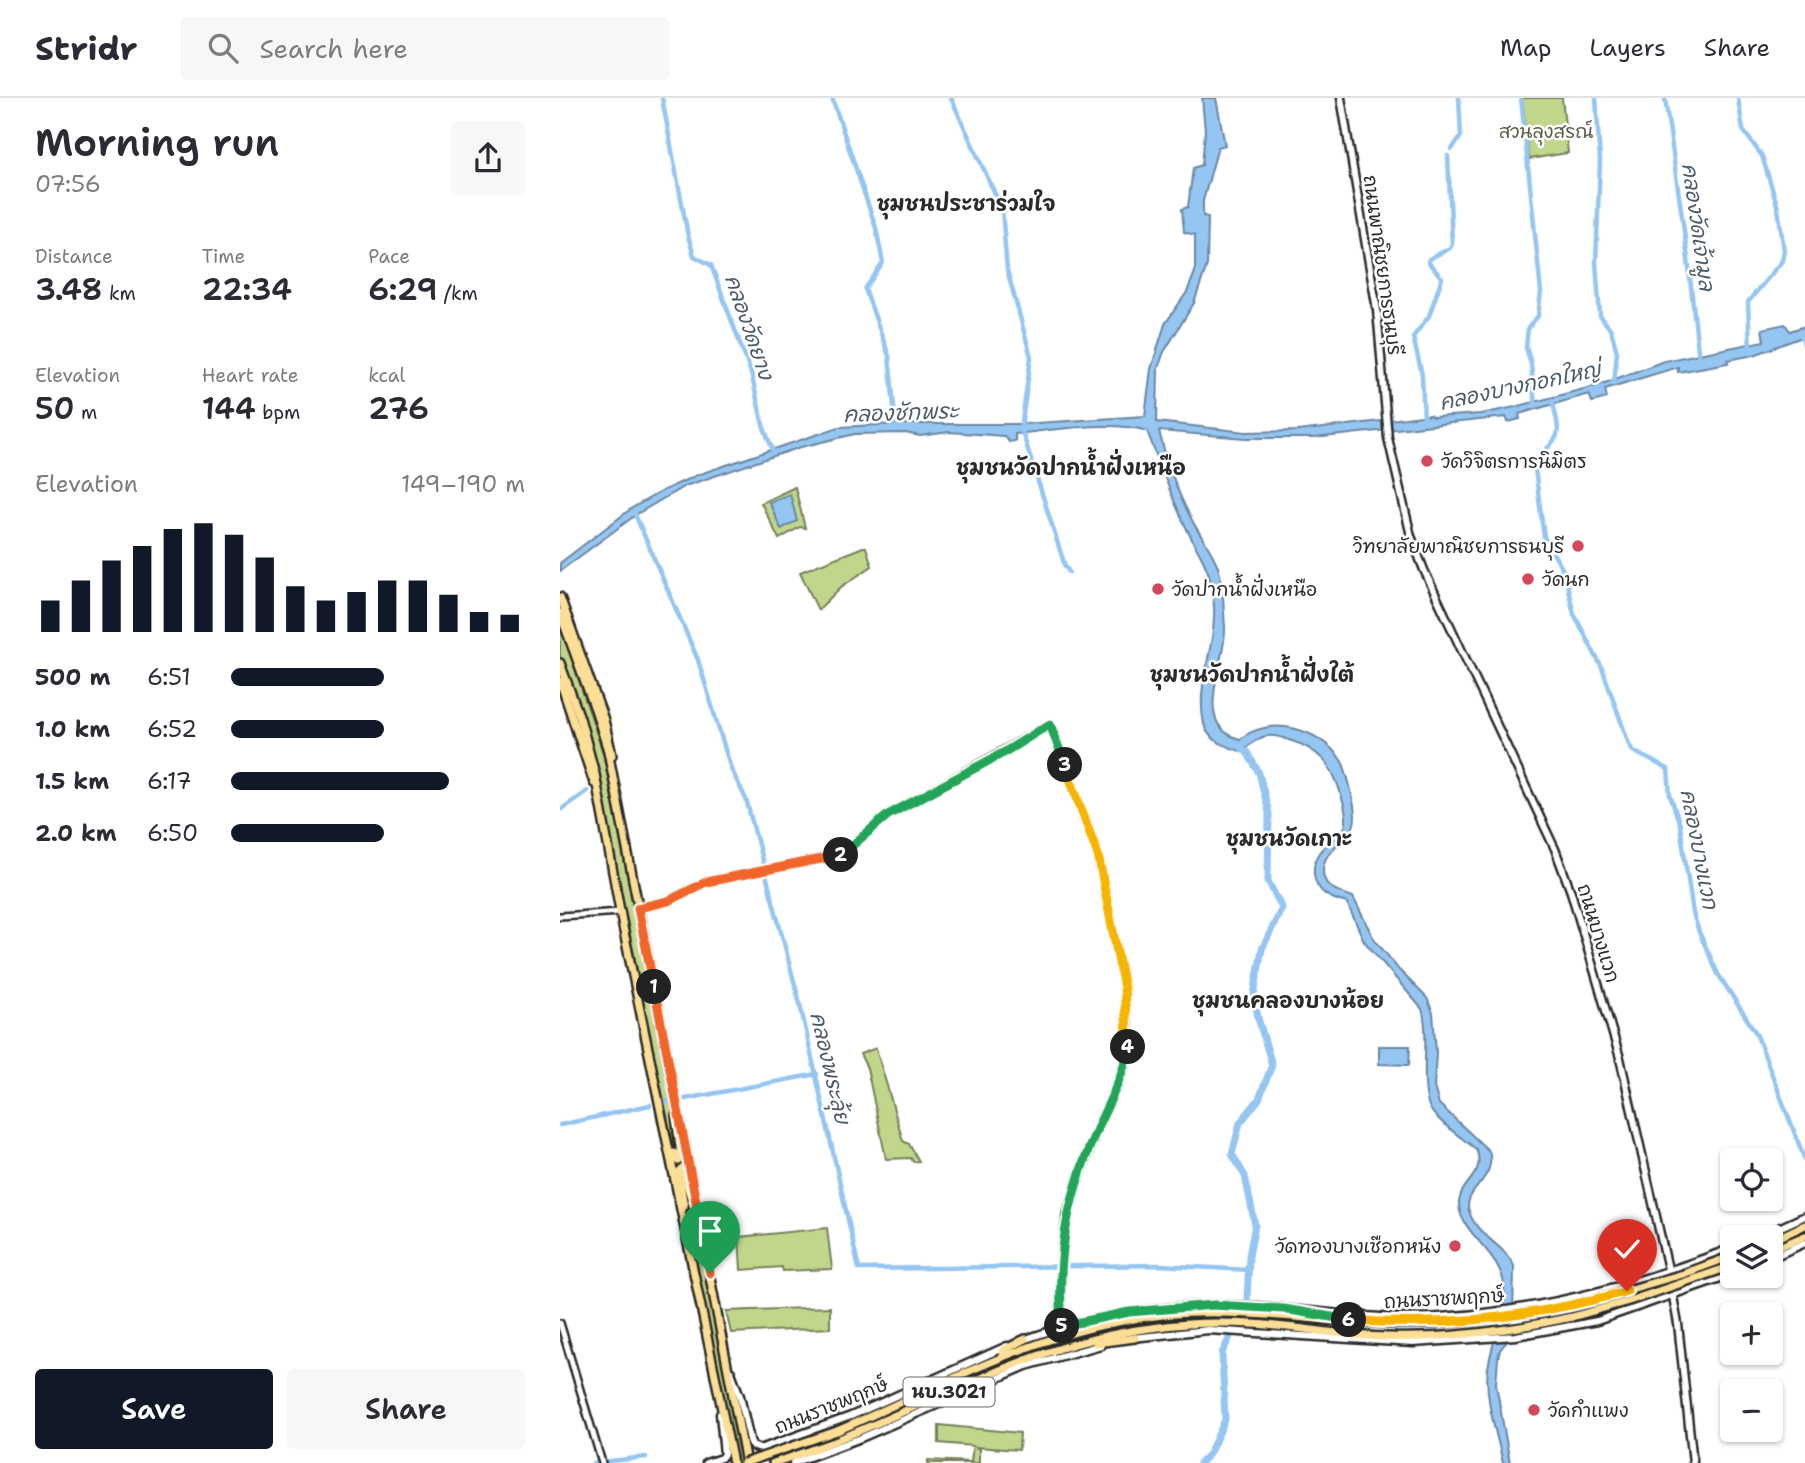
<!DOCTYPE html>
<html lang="en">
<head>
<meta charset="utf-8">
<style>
	body { margin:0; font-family:"Shantell Sans","Playpen Sans Thai",sans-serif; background:#f7f7f7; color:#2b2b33; height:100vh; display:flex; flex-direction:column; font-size:26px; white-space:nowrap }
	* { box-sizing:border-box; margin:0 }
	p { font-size:23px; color:#7c7c81 }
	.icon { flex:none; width:38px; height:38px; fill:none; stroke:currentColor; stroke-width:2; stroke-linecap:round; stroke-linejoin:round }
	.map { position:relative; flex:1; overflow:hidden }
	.panel { display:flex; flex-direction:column; background:#fff; width:560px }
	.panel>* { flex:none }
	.fabs { position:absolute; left:1160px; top:1050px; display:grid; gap:14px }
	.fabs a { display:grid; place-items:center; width:63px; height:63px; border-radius:7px; background:#fff; box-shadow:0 2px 5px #0004; font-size:35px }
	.pin { position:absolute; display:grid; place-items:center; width:60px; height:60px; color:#fff; margin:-72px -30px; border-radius:50% 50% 50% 0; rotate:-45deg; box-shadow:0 0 7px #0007 }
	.pin .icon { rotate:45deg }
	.km { position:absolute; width:35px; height:35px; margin:-18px; border-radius:50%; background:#222; color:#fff; font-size:19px; line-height:35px; text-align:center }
	.round { display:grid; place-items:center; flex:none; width:74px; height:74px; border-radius:7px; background:#f7f7f7 }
	.overview { display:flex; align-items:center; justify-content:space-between; height:119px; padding:0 35px }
	h1 { font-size:38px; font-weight:600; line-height:52px }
	.metrics { display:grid; grid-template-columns:repeat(3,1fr); gap:10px; height:119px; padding:7px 35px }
	.metrics div { display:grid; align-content:center }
	.metrics b { font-size:30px; font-weight:600 }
	.metrics small { font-size:19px; font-weight:400 }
	.metrics p { font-size:19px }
	.chart { height:196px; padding:14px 35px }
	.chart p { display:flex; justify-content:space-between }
	.chart svg { width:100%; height:126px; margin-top:7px; stroke:#111827; stroke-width:6 }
	.primary-button { display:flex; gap:14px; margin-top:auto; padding:14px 35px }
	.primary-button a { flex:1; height:80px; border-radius:7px; background:#111827; color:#fff; font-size:28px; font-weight:600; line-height:80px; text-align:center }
	.primary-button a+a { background:#f7f7f7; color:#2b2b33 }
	ul { padding:0 35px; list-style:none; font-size:23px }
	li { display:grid; grid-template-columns:112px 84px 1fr; align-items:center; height:52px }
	li i { height:18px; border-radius:9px; background:#111827 }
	header { display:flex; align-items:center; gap:42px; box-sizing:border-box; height:98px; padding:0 35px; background:#fff; border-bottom:2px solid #e1e1e2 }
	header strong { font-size:33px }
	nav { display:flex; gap:38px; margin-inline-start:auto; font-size:24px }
	.search { width:490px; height:63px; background:#f7f7f7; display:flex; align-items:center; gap:18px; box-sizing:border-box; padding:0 24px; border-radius:7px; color:#7c7c81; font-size:26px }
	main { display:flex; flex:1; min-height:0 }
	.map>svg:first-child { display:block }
</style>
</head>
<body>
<header>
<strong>Stridr</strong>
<div class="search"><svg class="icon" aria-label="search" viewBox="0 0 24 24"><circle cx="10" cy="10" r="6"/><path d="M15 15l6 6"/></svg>Search here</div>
<nav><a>Map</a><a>Layers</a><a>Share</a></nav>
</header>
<main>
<section class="panel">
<div class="overview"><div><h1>Morning run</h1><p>07:56</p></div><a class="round"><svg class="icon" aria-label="share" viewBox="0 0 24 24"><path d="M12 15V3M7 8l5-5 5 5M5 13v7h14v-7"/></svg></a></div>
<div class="metrics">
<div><p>Distance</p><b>3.48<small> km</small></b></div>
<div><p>Time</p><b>22:34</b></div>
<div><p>Pace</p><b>6:29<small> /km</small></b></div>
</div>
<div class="metrics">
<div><p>Elevation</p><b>50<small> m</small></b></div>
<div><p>Heart rate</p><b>144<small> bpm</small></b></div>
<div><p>kcal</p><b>276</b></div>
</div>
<div class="chart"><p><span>Elevation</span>149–190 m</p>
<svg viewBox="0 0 160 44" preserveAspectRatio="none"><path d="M5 44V33M15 44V26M25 44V19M35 44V14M45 44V8M55 44V6M65 44V10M75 44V18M85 44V28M95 44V33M105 44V30M115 44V26M125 44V26M135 44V31M145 44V37M155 44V38"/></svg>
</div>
<ul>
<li><b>500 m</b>6:51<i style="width:52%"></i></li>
<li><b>1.0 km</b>6:52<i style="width:52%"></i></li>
<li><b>1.5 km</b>6:17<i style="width:74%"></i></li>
<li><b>2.0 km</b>6:50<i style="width:52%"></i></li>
</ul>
<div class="primary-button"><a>Save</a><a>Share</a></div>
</section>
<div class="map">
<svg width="1245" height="1365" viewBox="0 0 1245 1365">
	<rect width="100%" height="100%" fill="#fff"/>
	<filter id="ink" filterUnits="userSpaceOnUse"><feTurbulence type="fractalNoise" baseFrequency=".0143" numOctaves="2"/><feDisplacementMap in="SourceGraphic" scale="14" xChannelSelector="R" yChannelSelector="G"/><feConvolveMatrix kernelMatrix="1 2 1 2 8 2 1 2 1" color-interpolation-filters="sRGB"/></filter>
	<g filter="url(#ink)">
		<!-- green -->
		<g fill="#c1d68b" stroke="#76805b" stroke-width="2">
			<path d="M962 0H1002L1008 55 969 61Z"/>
			<path d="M235 389 245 430 240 429 219 441 201 405Z"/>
			<path d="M303 449H306L312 468 281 489 258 512 240 474Z"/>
			<path d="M0 506 18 554 11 559 43 655 114 1014 120 1059 116 1055 106 1018 37 671 0 565Z"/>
			<path d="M316 950 343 1043 349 1046 359 1063 353 1064 351 1060 326 1061 307 970 300 956Z"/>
			<path d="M122 1075 134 1117 182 1365H177C156 1269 132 1173 122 1075Z"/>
			<path d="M267 1130 272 1171 223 1173 222 1169 181 1172 179 1139Z"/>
			<path d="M270 1209V1230L171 1235 166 1213Z"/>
			<path d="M379 1327 460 1335 459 1352 415 1349 419 1351V1365H368V1362L411 1364 413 1348 379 1345Z"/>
		</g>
		<!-- water -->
		<g fill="#95c5f1" stroke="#6b87a2" stroke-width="2">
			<path d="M642 0H656L665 47 658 49 643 103V118L648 119 647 167 634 205 604 254 598 270 597 324 686 334 738 333 870 317 873 319 921 316 955 309 1039 287 1104 263 1204 243 1202 231 1225 226 1230 233 1245 228V238L1194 257 1168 262V265L1118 274V269L1045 291 1047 300 1032 304 1029 296 959 316 960 321 948 324 946 319 754 340H685L599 333C606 361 616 392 630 418 638 436 652 451 658 469 664 487 663 509 665 528 668 560 629 629 680 641 710 617 760 630 781 662 787 671 795 708 795 719 795 743 763 747 763 773 763 791 779 793 793 799L813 839 839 872 867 900 873 915 876 954 874 989 879 1006 929 1053C938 1081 902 1092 909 1113 916 1138 945 1147 954 1168L953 1223 948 1242 940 1252 938 1260 936 1286 950 1365H943C937 1336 924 1300 928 1270 932 1242 946 1217 944 1187 941 1154 897 1133 899 1104 901 1083 927 1076 916 1051 902 1040 885 1029 873 1015 857 997 871 938 862 911L804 843 787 805C771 801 756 795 754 776 751 744 784 744 786 724 787 715 783 705 781 697 773 667 759 651 729 642 721 639 711 636 703 639 695 642 687 649 680 653 665 648 648 643 644 626 635 586 656 550 654 510 652 468 641 462 625 427 610 396 599 364 587 333 551 322 493 332 455 336V343L449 344 444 338 389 334 360 338 345 335 295 336 241 349 125 388 77 416 0 473V465L72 410 104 392 137 377 279 329 336 326H461L585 318 591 271 605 226 627 194 635 174V137L624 134 622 111 628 109 633 70 642 67 645 33Z"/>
			<path d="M230 396 237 423 221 431 209 404Z"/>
			<path d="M819 948H850L849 967 819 966Z"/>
		</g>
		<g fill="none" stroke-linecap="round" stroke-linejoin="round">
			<!-- canal -->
			<g stroke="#95c5f1" stroke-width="4.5">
				<path d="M102 0 128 138 134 158 151 167 191 275 203 327 213 353"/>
				<path d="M272 0 316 130 323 165 305 191 329 258 336 329"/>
				<path d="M391 0 442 111 447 172 471 259 461 330 505 468 509 474"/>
				<path d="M961 0 981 194 978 218 968 230 966 249 971 266 975 307"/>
				<path d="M1036 0 1040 63 1036 165 1040 218 1051 232 1057 254 1054 285"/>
				<path d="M1105 0 1128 161 1139 262"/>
				<path d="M1178 0 1183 32 1202 58 1218 110 1224 153 1222 163 1188 204 1190 252"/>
				<path d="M892 51 901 38 899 0"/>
				<path d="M1241 235 1245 250"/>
				<path d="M992 302C994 312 1000 327 997 337 992 350 977 355 975 371L984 439 1004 474 1014 516 1042 570 1069 646 1073 653 1108 671 1110 697 1120 727 1133 815 1139 834 1158 876 1196 935 1245 1062"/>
				<path d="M864 323 862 277 853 239 869 218 882 180 868 164 869 161 890 150 892 146 888 58"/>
				<path d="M74 414 138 562 171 671 186 701 240 906 299 1171 599 1167 689 1172"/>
				<path d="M0 712 27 693"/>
				<path d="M125 1001 257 976"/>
				<path d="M104 1004 111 1003"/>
				<path d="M0 1027 90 1007"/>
				<path d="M33 1365 86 1359"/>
			</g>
			<!-- river -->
			<path stroke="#95c5f1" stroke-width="7" d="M640 1365 649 1356 665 1322 662 1255 687 1204 689 1158 695 1127 685 1078 672 1056 680 1025 699 1001 712 967 698 920 694 897 702 851 722 810 708 783 709 715 699 675 687 654 679 648"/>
			<defs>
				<g id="tertiary">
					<path d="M78 811 108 803 146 784 284 756 328 717 490 626 536 749 564 890 568 929V952L563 974 541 1022 506 1116 500 1182 502 1229"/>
					<path d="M0 818 61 814"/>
					<path d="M0 1225 42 1365"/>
				</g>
				<g id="secondary">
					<path d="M781 0 817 212 828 340 851 438 864 472 995 751 1011 794 1060 960 1108 1171 1118 1226 1133 1365"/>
					<path d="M1199 1139 1245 1118"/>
					<path d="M1211 1160 1245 1145"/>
					<path d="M572 1240 648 1232 853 1245 956 1238 1037 1223 1172 1176"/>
					<path d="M460 1243C535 1216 615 1204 695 1208 746 1211 796 1220 848 1220 959 1219 1069 1190 1172 1150"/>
					<path d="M171 1274 180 1298 190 1342 192 1348 200 1351 291 1318 447 1248"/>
					<path d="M146 1365 161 1360 164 1356 160 1316"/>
					<path d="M233 1365 301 1340 466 1268 541 1247"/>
				</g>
				<g id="primary">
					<path d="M0 499 44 622 52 657"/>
					<path d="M0 515 36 614 48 653 186 1365"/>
					<path d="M0 565 20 620 35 676 63 829 173 1365"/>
					<path d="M0 583 34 685"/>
					<path d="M114 1055 115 1061 118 1063 121 1058 116 1017"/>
					<path d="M124 1108 118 1075 122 1071 136 1115"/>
					<path d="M1211 1143 1245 1127"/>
					<path d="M1211 1152 1245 1138"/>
					<path d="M536 1245 575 1240"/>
					<path d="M442 1253 465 1241"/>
					<path d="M277 1333C383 1287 477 1232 595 1218 678 1208 760 1225 843 1226 900 1227 956 1218 1012 1208"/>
					<path d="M213 1365C341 1325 456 1247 591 1230 624 1225 658 1224 691 1226 737 1228 783 1238 828 1239 891 1241 952 1232 1012 1219"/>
				</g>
			</defs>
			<!-- tertiary casing -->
			<use href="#tertiary" stroke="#2b2b2b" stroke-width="10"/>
			<!-- secondary casing -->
			<use href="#secondary" stroke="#2b2b2b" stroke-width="11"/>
			<!-- primary casing -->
			<use href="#primary" stroke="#2b2b2b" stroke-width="12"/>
			<!-- tertiary -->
			<use href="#tertiary" stroke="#fff" stroke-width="5"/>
			<!-- secondary -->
			<use href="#secondary" stroke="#fff" stroke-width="6"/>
			<!-- primary -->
			<use href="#primary" stroke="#fcde96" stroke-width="7"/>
			<defs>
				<g id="primary-bridge">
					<path d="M1012 1208 1123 1176 1172 1158"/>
					<path d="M1012 1219 1069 1203 1172 1168"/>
					<path d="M184 1365 277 1333"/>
				</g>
			</defs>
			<!-- primary-bridge casing -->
			<use href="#primary-bridge" stroke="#2b2b2b" stroke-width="12" stroke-linecap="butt"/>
			<!-- primary-bridge -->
			<use href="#primary-bridge" stroke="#fcde96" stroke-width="7"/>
		</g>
	</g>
	<g fill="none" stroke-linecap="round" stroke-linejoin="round" filter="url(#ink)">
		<defs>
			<path id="split-1" d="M94 889 150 1175"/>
			<path id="split-2" d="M94 889 78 810 108 803 146 784 281 757"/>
			<path id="split-3" d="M281 757 328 717 443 655 490 626 505 667"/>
			<path id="split-4" d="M505 667 538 757 564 890 568 949"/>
			<path id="split-5" d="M502 1228C496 1151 509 1094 540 1024 551 1000 564 976 568 949"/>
			<path id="split-6" d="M502 1228 569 1214 654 1207 724 1211 789 1222"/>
			<path id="split-7" d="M789 1222C884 1230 976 1219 1067 1193"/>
		</defs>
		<!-- split-1 casing -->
		<use href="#split-1" stroke="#fff" stroke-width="14"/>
		<!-- split-2 casing -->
		<use href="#split-2" stroke="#fff" stroke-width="14"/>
		<!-- split-3 casing -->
		<use href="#split-3" stroke="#fff" stroke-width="14"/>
		<!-- split-4 casing -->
		<use href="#split-4" stroke="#fff" stroke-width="14"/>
		<!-- split-5 casing -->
		<use href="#split-5" stroke="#fff" stroke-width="14"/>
		<!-- split-6 casing -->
		<use href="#split-6" stroke="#fff" stroke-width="14"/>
		<!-- split-7 casing -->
		<use href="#split-7" stroke="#fff" stroke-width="14"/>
		<!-- split-1 -->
		<use href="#split-1" stroke="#f0652b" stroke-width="9"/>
		<!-- split-2 -->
		<use href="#split-2" stroke="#f0652b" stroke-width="9"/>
		<!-- split-3 -->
		<use href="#split-3" stroke="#22a559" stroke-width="9"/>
		<!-- split-4 -->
		<use href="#split-4" stroke="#f5b400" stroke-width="9"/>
		<!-- split-5 -->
		<use href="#split-5" stroke="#22a559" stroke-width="9"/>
		<!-- split-6 -->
		<use href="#split-6" stroke="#22a559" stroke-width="9"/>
		<!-- split-7 -->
		<use href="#split-7" stroke="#f5b400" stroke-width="9"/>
	</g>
	<!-- markers -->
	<g fill="#d1495b" stroke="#fff" stroke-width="2.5">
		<circle cx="867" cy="363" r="7"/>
		<circle cx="1018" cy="448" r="7"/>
		<circle cx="968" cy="481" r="7"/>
		<circle cx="598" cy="491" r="7"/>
		<circle cx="895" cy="1148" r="7"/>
		<circle cx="974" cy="1312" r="7"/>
	</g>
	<g text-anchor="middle" stroke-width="5" stroke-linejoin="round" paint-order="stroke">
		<!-- shield labels -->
		<rect fill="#fff" stroke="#6b6b6b" stroke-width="2" x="343.5" y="1279.5" width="91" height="29" rx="5"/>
		<g font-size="18" font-weight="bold" fill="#2b2b2b">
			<text x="389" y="1300">นบ.3021</text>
		</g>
		<!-- park labels -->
		<g font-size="19" fill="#585e48" stroke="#fff">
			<text x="986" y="40">สวนลุงสรณ์</text>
		</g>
		<!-- street labels -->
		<g font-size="19" fill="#2b2b2b" stroke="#fff">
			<text transform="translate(823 167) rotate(82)" y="7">ถนนพาณิชยการธนบุรี</text>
			<text transform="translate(1039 835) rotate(73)" y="7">ถนนบางแวก</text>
			<text transform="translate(884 1200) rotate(-3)" y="7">ถนนราชพฤกษ์</text>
			<text transform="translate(271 1307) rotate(-22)" y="7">ถนนราชพฤกษ์</text>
		</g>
		<!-- poi labels -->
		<g font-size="19" fill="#2b2b2b" stroke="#fff" text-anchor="start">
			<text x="881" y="370">วัดวิจิตรการนิมิตร</text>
			<text x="1004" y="455" text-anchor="end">วิทยาลัยพาณิชยการธนบุรี</text>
			<text x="982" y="488">วัดนก</text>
			<text x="612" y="498">วัดปากน้ำฝั่งเหนือ</text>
			<text x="881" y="1155" text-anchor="end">วัดทองบางเชือกหนัง</text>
			<text x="988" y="1319">วัดกำแพง</text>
		</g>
		<!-- neighbourhood labels -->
		<g font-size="21" font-weight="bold" fill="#2b2b2b" stroke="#fff">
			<text x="406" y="113">ชุมชนประชาร่วมใจ</text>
			<text x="511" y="377">ชุมชนวัดปากน้ำฝั่งเหนือ</text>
			<text x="692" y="584">ชุมชนวัดปากน้ำฝั่งใต้</text>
			<text x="729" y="748">ชุมชนวัดเกาะ</text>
			<text x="728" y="910">ชุมชนคลองบางน้อย</text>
		</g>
		<!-- water labels -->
		<g font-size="21" font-style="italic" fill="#4b5966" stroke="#fff">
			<text transform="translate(1138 129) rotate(82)" y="7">คลองวัดเจ้ามูล</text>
			<text transform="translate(189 229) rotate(71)" y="7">คลองวัดยาง</text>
			<text transform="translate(960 288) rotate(-12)" y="7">คลองบางกอกใหญ่</text>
			<text transform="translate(341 315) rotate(-2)" y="7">คลองชักพระ</text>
			<text transform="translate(1139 751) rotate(79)" y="7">คลองบางแวก</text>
			<text transform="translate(270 970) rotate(77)" y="7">คลองพระลุ้ย</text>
		</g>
	</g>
</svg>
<div class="fabs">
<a><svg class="icon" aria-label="locate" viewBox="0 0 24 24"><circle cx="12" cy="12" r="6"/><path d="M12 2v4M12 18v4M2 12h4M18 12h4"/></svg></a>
<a><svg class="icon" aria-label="layers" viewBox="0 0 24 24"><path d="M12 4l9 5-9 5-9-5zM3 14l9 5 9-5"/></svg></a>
<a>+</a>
<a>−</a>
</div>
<div class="pin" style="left:150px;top:1175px;background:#1e9e55"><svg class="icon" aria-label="arrive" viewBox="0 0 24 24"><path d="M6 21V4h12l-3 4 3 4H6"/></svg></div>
<div class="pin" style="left:1067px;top:1193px;background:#d93025"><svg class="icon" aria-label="check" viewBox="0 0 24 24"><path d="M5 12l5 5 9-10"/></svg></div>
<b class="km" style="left:94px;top:889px">1</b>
<b class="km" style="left:281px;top:757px">2</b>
<b class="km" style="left:505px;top:667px">3</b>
<b class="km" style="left:568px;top:949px">4</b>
<b class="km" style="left:502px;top:1228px">5</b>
<b class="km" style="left:789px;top:1222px">6</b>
</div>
</main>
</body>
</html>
